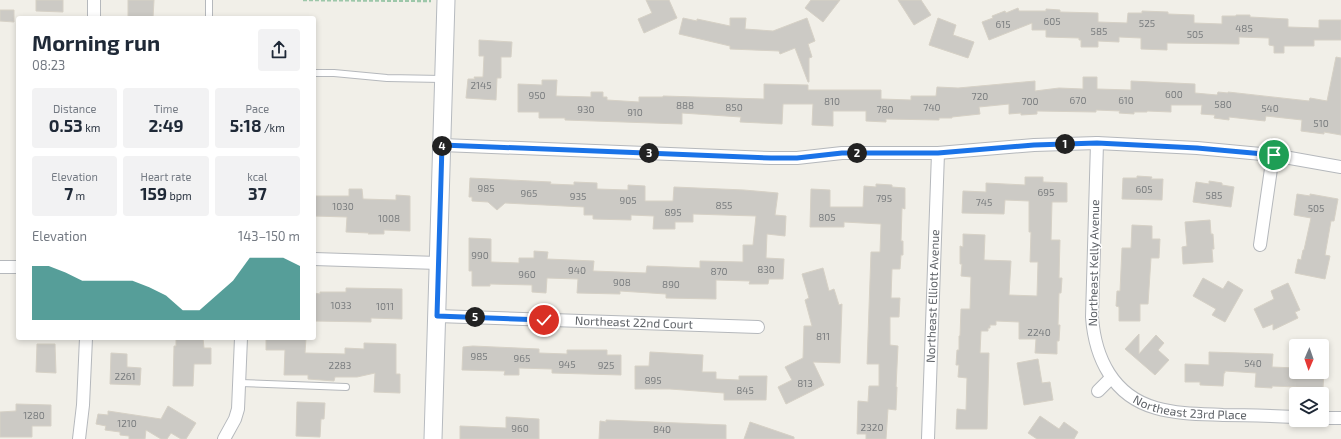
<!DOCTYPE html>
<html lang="en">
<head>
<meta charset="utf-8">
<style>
	body { margin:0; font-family:"Exo 2",sans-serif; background:#f2f2f3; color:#1f2937; height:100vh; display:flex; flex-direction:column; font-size:15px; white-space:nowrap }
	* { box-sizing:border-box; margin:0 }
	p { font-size:13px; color:#747a83 }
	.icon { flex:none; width:22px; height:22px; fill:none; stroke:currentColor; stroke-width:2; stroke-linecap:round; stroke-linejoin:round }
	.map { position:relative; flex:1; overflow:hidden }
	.side { position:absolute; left:16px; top:16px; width:300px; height:324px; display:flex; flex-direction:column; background:#fff; border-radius:4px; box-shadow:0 2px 6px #0003 }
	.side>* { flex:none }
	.needle { width:26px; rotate:182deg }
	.buttons { position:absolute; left:1289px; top:339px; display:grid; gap:8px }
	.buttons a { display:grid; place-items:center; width:40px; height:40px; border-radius:4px; background:#fff; box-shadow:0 2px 6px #0003; font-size:20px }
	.pin { position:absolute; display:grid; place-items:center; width:34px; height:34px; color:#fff; margin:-17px; border:2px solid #fff; border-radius:50%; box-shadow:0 1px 4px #0007 }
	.km { position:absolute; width:20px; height:20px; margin:-10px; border-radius:50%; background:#222; color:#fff; font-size:11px; line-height:20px; text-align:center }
	.round { display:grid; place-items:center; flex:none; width:42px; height:42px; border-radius:4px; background:#f2f2f3 }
	.headline { display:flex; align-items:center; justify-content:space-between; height:68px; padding:0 16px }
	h1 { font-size:22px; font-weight:700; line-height:30px }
	.figures { display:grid; grid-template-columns:repeat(3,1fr); gap:6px; height:68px; padding:4px 16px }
	.figures div { display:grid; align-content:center; border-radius:4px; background:#f2f2f3; text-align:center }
	.figures b { font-size:17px; font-weight:700 }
	.figures small { font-size:11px; font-weight:400 }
	.figures p { font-size:11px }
	.chart { height:112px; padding:8px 16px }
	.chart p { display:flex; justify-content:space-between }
	.chart svg { width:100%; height:72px; margin-top:4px; fill:#0f766e; opacity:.7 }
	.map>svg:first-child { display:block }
</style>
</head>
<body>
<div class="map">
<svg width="1341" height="439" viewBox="0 0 1341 439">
	<rect width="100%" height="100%" fill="#f1efe8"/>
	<!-- building -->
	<g fill="#cccac5" stroke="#d6d1c6">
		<path d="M36 0H63V12L36 11Z"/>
		<path d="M128 0H154L153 18H128Z"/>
		<path d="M646 0H669L677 18 644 33 638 19 652 13Z"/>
		<path d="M811 0H840L823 22 805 8Z"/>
		<path d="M898 0H921L931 15 914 25Z"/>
		<path d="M1018 8 1019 11H1046V9L1060 10V12L1098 13V22L1127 23 1128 13H1142V11L1168 12V14L1194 15V23L1222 24V16H1236V15H1250V17L1288 19V27L1319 28V20H1341V40H1314V46H1284V53H1274V46L1269 45V38L1239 37V44L1167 43V50L1141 49V38L1119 37V42L1098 41V47H1081V40H1079V38L1046 37V30H1032V23L989 40 982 22 993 18 992 16 1005 11 1006 13Z"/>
		<path d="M0 10H14V22L0 21Z"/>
		<path d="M683 18 697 21V19L730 26V18H746L745 29 773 31 807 18 815 41 808 44 812 57 809 58V82H808L795 48 780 54 779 51 730 49V46L679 34Z"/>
		<path d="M938 18 956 25 953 35 974 42 968 58 929 45Z"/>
		<path d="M479 40 512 42 511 57H501V78H497L496 100 466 98 468 79H475L474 77H483L484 56H479Z"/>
		<path d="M1336 57 1341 58V135L1324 132V134L1301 131 1302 120 1266 116 1265 121 1229 117V120L1214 118 1215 115 1201 114 1202 105H1171V112L1147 111V112H1134V114L1119 113 1120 111 1096 110V112L1037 111V114L1021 115V113L1009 114V104L979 107 980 114 952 117V118H939V120L886 119V122L866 121V111H833V126L812 125 813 104H783L782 124 740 122 741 117 682 113V124L565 120V118H539V112H518V84L542 85V80H557L556 96 591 97V92H603V97H607V100L639 102V97H663V96L764 99V84L808 85V90H881V99L911 100V96H936L937 87 958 88 1035 81V91L1059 88 1083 89V77H1097V89L1131 90V81L1195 84V93L1217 95 1218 92 1228 93V92L1309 101 1310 98 1327 101Z"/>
		<path d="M1137 176 1152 177 1151 179H1163L1162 200 1122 199 1123 178H1137Z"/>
		<path d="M1025 177H1043V182L1067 183V202H1052L1051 240H1060L1059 278H1062L1061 293H1059L1058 325H1060L1059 341H1057V354L1035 353 1036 339H1019V322L996 321V325H990V328H988V331H981L980 353H989L987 429H956L957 409 966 410 967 378 958 377 959 365H956L957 350H959V336H960L961 309H970L971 277 961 276 962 264H960V246L963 247V234L985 235 984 260 1011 261 1009 295 1037 296 1038 262H1030L1031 232H1029V201L1005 200 1004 214 962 213 963 191 986 192V183L1025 185Z"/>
		<path d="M470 178 551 182 550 184 574 185V182L597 183V189L628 190V185L645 186V201H673L674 187 744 190 778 193 775 215 786 216 785 236 767 234 766 258 784 259 783 279H769L768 284H749L750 281 716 280V299L666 298V294L620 291V294L577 293 578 279 547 278 546 293 532 292V285L490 284V286H472V271H469V238L491 239V262L519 263V258H534V251L548 252 547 259 594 261 593 271 646 273 647 266 700 268V261L743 262V245H753L756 216 693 214V222H675V229H653L654 216 631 215V220L593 219V215H584V207L505 203 497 210 488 202 472 201V197H469Z"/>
		<path d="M1209 181 1222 183V185L1234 187 1231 207 1193 202 1196 182 1209 184Z"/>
		<path d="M876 184 892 185V187L905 188V209L902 208 901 241H903V255H901L900 269H892L891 298H900L899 317H890V345L898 346 896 387H897L896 410 888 409 886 439H866V434H857L858 401 868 402 869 386H879V364H867L871 252H880L881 224 844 222V227H810L811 189 830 190V207H863L864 186 876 187Z"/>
		<path d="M349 189H362L363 199 396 200V195L410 196V231L384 230V234H368L369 233 346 232 347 217 314 216V196H349Z"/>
		<path d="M1297 194 1310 196V194L1338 199 1334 221H1331L1325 255 1330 256 1325 279 1295 273 1298 259 1301 260 1303 250H1304L1311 218 1294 215Z"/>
		<path d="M1210 220 1211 234H1213L1214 249H1212L1213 262 1183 264 1182 247 1187 246 1185 222Z"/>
		<path d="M1132 225 1152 226V239H1160L1159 258H1151L1148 304H1140V321H1119V307L1116 306 1117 291H1120L1122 248H1131Z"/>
		<path d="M823 268 829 291 834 289 839 305 842 304 840 363 813 362 824 385 786 404 778 387 792 380 785 367 803 358 804 326H812L805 300 809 298 802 274Z"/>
		<path d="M1203 278 1223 289 1228 281 1243 290 1225 322 1212 315 1216 309 1193 296Z"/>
		<path d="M1288 283 1300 310 1295 312 1298 318 1273 330V324L1263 328 1254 309 1274 299 1271 291Z"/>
		<path d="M346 288 402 289V319L371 318V322L314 321V293L320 294V292H346Z"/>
		<path d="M1139 334V354L1156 335 1164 343 1158 350 1169 360 1155 375 1125 349Z"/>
		<path d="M176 338H203L204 348H211V364H194L193 386H173L174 346H176Z"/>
		<path d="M266 338H306L305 353 345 354V348L364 349V343L396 344V374H400V393L374 392 375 373 357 377H335L334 381 308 379V375H284L285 350H266Z"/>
		<path d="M37 344H55L56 373 36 372Z"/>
		<path d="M473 346 539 349V353L567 354V350H607V355H621V375L552 373V369L519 368V375H504L505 371 462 370 463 347Z"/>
		<path d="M650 352 703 355 702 372H716V379L739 380V376H767L766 400H724V393L670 389H635V366H649Z"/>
		<path d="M1209 352 1273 354 1272 367 1296 368V372H1324L1323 388 1272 386V388L1255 387 1256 373 1225 371V373H1224L1223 386 1200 385V382H1185V364L1209 365Z"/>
		<path d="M111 353 127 354V367L141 368 140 385 110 384Z"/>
		<path d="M1038 359 1042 383 1050 382 1053 400 1024 405 1017 363Z"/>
		<path d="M297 402 325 403 324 419H321L320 437 296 436Z"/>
		<path d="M16 404 51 405V426H32V437H0V412L16 411Z"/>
		<path d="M168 406 196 423 186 439H181L171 433 167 439H161L146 430 145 439H129V436L120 435V432L105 430 106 426 96 424 98 414 108 415V411L161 419Z"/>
		<path d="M1040 416 1059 429 1064 422 1078 432 1074 439H1037L1028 433Z"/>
		<path d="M506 417 539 419V439H460V426L506 428Z"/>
		<path d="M606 420 726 425V439H599L600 421 606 422Z"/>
		<path d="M750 422 794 437V439H744Z"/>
	</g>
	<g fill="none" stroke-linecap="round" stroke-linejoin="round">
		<defs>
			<g id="lane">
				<path d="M209 18V0"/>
				<path d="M314 73H334L387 78 442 79"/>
				<path d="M240 383 346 387"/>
			</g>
			<g id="street">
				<path d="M94 18V0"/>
				<path id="s1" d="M1097 143 1092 317C1095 358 1113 396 1156 408 1177 414 1200 414 1223 415 1247 415 1272 416 1296 417"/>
				<path d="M442 145 771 158H797L842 153H938L1034 145 1097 143 1197 148 1273 155 1341 167"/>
				<path d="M1260 245 1273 155"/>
				<path d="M314 259 438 263"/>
				<path d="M0 267H18"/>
				<path id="s2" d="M437 316 758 327"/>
				<path d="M1098 391 1111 378"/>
				<path d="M1322 418H1341"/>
				<path d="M79 439 83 405 86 338"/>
				<path d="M224 439 235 419 238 409 241 338"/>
				<path id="s3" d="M928 439 938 153"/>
			</g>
			<path id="secondary" d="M433 439 446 0"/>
		</defs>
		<!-- lane casing -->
		<use href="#lane" stroke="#b5b8bc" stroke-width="8"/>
		<!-- street casing -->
		<use href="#street" stroke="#b5b8bc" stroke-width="14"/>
		<!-- secondary casing -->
		<use href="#secondary" stroke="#b6babf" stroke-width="19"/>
		<!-- path -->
		<path stroke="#9cc7a9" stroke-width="2.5" stroke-dasharray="4 2" stroke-linecap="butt" d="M303 0 431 1"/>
		<!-- lane -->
		<use href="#lane" stroke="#fff" stroke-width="6"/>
		<!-- street -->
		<use href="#street" stroke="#fff" stroke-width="12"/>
		<!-- secondary -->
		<use href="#secondary" stroke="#fff" stroke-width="17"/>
	</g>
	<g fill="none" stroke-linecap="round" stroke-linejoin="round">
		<defs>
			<path id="route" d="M544 320 437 316 442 145 771 158H797L842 153H938L1034 145 1097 143 1197 148 1274 155"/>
		</defs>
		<!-- route casing -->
		<use href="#route" stroke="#fff" stroke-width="8"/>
		<!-- route -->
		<use href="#route" stroke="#1a73e8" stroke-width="5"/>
	</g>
	<g text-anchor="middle" stroke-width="3" stroke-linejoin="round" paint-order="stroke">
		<!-- number labels -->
		<g font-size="10" fill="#7a7d7f">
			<text x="1052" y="25">605</text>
			<text x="1147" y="27">525</text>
			<text x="1003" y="28">615</text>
			<text x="1244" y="32">485</text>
			<text x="1099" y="35">585</text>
			<text x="1195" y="38">505</text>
			<text x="481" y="89">2145</text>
			<text x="1174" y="98">600</text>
			<text x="537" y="99">950</text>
			<text x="980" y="100">720</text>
			<text x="1078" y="104">670</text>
			<text x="1126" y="104">610</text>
			<text x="832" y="105">810</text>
			<text x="1030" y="105">700</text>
			<text x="1223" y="108">580</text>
			<text x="685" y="109">888</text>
			<text x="734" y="111">850</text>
			<text x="932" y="111">740</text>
			<text x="1270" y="112">540</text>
			<text x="586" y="113">930</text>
			<text x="885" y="113">780</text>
			<text x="635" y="116">910</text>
			<text x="1321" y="127">510</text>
			<text x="486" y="192">985</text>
			<text x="1144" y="193">605</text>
			<text x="1046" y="196">695</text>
			<text x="529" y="197">965</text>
			<text x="1214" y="199">585</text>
			<text x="578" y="200">935</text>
			<text x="884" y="202">795</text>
			<text x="628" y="204">905</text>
			<text x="984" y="206">745</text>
			<text x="724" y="209">855</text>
			<text x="343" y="210">1030</text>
			<text x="1316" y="212">505</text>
			<text x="673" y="216">895</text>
			<text x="827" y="221">805</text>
			<text x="389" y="222">1008</text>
			<text x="480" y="259">990</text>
			<text x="766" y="273">830</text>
			<text x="577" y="274">940</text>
			<text x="719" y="275">870</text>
			<text x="527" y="278">960</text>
			<text x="622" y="286">908</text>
			<text x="671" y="288">890</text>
			<text x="341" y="309">1033</text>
			<text x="385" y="310">1011</text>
			<text x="1039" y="336">2240</text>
			<text x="823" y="340">811</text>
			<text x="479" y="360">985</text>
			<text x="522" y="362">965</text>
			<text x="1253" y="367">540</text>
			<text x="567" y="368">945</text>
			<text x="340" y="369">2283</text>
			<text x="606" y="369">925</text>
			<text x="125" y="380">2261</text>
			<text x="653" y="384">895</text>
			<text x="805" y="387">813</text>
			<text x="745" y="394">845</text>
			<text x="34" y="419">1280</text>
			<text x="127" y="427">1210</text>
			<text x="872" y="431">2320</text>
			<text x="520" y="432">960</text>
			<text x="662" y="433">840</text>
		</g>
		<!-- street labels -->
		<g font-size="12" fill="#5f6368" stroke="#fff">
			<text transform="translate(1094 263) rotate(-89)" y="4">Northeast Kelly Avenue</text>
			<text dy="4" stroke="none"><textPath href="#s3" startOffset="143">Northeast Elliott Avenue</textPath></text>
			<text dy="4" stroke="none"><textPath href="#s2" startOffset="197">Northeast 22nd Court</textPath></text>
			<text dy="4" stroke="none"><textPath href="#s1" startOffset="327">Northeast 23rd Place</textPath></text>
		</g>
	</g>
</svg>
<div class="buttons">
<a><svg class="needle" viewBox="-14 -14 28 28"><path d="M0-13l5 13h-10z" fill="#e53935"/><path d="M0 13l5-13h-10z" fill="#747a83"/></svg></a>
<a><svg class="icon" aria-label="layers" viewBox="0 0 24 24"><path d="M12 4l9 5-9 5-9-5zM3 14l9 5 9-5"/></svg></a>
</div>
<div class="pin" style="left:1274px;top:155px;background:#1e9e55"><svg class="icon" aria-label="arrive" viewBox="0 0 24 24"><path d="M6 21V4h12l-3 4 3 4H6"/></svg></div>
<div class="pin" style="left:544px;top:320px;background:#d93025"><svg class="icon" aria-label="check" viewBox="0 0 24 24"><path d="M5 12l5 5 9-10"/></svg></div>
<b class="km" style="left:1065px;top:144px">1</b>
<b class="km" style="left:857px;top:153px">2</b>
<b class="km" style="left:649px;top:153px">3</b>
<b class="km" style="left:442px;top:146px">4</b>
<b class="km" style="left:475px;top:317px">5</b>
<section class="side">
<div class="headline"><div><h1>Morning run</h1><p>08:23</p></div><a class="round"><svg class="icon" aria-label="share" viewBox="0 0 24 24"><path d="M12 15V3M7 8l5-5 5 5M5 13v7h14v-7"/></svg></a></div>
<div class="figures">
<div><p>Distance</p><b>0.53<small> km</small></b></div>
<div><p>Time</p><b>2:49</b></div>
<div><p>Pace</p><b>5:18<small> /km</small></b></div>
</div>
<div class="figures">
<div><p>Elevation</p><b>7<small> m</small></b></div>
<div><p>Heart rate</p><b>159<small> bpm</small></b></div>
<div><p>kcal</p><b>37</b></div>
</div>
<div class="chart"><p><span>Elevation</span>143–150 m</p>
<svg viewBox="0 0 160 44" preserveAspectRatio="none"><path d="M0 44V11L10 11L20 15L30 20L40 20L50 20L60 20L70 24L80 29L90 38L100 38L110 29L120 20L130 6L140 6L150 6L160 11V44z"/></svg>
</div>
</section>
</div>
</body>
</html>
